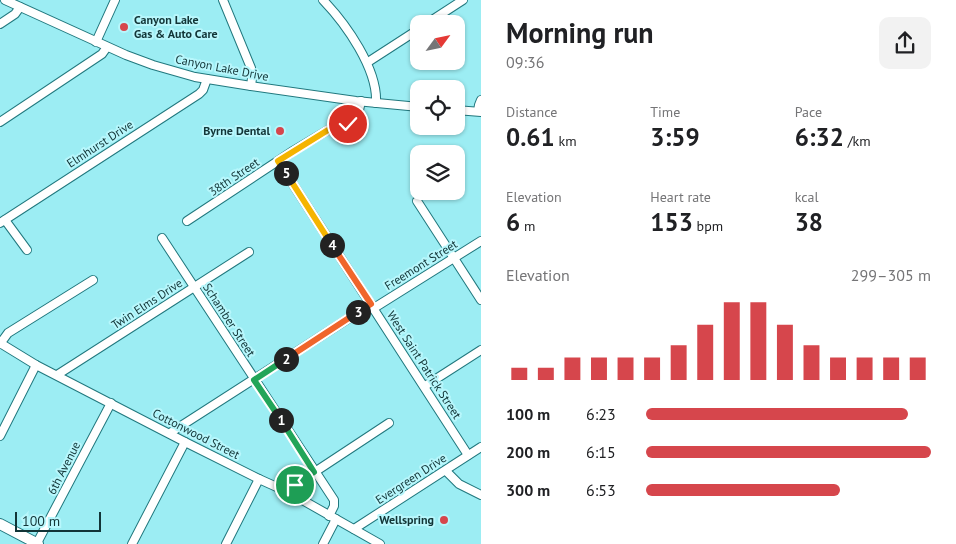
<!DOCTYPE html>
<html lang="en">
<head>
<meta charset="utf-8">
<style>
	body { margin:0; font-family:"PT Sans",sans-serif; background:#f2f2f2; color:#202124; height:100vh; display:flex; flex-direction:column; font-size:19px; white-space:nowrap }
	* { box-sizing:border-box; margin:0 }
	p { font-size:16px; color:#757577 }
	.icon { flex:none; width:28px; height:28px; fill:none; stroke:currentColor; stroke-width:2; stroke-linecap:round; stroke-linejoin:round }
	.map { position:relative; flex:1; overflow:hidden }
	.sheet { display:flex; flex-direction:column; background:#fff; width:475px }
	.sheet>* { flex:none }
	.needle { width:32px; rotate:57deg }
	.controls { position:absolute; left:410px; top:15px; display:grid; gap:10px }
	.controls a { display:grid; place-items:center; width:55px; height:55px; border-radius:10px; background:#fff; box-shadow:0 1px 4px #0004; font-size:25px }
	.scale { position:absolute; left:15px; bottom:12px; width:86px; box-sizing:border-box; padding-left:5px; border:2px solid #123537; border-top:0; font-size:14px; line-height:18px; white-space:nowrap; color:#123537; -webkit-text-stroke:4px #b8f7fc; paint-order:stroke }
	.pin { position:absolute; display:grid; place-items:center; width:42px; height:42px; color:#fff; margin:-21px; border:2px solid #fff; border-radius:50%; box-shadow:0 1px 5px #0007 }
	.km { position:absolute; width:25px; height:25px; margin:-12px; border-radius:50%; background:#222; color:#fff; font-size:14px; line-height:25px; text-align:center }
	.round { display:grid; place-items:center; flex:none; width:52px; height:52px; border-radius:10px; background:#f2f2f2 }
	.overview { display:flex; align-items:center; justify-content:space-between; height:85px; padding:0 25px }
	h1 { font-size:28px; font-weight:700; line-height:38px }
	.metrics { display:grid; grid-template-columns:repeat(3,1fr); gap:8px; height:85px; padding:5px 25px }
	.metrics div { display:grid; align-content:center }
	.metrics b { font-size:25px; font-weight:700 }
	.metrics small { font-size:14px; font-weight:400 }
	.metrics p { font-size:14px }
	.chart { height:140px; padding:10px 25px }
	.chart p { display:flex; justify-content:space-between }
	.chart svg { width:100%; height:90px; margin-top:5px; stroke:#d6464c; stroke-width:6 }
	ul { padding:0 25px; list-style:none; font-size:16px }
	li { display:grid; grid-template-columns:80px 60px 1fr; align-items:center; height:38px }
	li i { height:12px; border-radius:6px; background:#d6464c }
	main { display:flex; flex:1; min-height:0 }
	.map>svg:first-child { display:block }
</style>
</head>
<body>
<main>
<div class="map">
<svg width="481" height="544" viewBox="0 0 481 544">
	<rect width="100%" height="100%" fill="#9cedf3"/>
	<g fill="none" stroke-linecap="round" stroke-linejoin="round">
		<defs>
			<g id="minor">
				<path d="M5 0 126 55 153 65 195 77 251 86 356 101 419 107"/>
				<path d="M223 0 251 68 252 78 251 86"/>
				<path d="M323 0C346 24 378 69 376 103"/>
				<path d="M0 24 15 14 20 7"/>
				<path d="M426 24 463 0"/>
				<path d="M96 42 115 0"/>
				<path d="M368 62 419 29"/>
				<path d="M456 110 481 112"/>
				<path d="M478 111 479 105 481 100"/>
				<path d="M0 122 102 54 107 47"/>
				<path d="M278 161 468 455"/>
				<path d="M417 201 481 300"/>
				<path d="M5 220 27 250"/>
				<path d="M187 221 293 151 328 130 348 124 355 120 358 115 361 101"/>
				<path d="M0 223 199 94 203 90 207 79"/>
				<path d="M162 238 334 500V506L329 516"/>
				<path d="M374 308 481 241"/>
				<path d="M0 343 36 365 185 442 259 479 290 493 380 544"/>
				<path d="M0 344 8 333 93 280"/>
				<path d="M57 375 249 252"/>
				<path d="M425 386 481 350"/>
				<path d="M170 433 371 304"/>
				<path d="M0 436 36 365"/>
				<path d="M446 471 459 484 481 495"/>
				<path d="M290 493 295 485 389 423"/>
				<path d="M354 529 481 447"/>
				<path d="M37 543 111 403"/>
				<path d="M132 544 185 442"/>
				<path d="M226 544 259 479"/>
				<path d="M323 544 336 519"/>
			</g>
			<path id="major" d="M0 524 38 544"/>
		</defs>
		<!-- minor casing -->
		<use href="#minor" stroke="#21787e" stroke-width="10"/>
		<!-- major casing -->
		<use href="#major" stroke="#21787e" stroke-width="12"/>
		<!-- minor -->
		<use href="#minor" stroke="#fff" stroke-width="8"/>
		<!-- major -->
		<use href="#major" stroke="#fff" stroke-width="10"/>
	</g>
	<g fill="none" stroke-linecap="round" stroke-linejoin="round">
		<defs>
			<path id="split-1" d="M281 420 314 472 295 485"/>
			<path id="split-2" d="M281 420 254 380 286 359"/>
			<path id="split-3" d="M286 359 358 312"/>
			<path id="split-4" d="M332 245 371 304 358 312"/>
			<path id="split-5" d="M286 173 332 245"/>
			<path id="split-6" d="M286 173 278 161 328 130 348 124"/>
		</defs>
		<!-- split-1 casing -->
		<use href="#split-1" stroke="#fff" stroke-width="10"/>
		<!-- split-2 casing -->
		<use href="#split-2" stroke="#fff" stroke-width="10"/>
		<!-- split-3 casing -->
		<use href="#split-3" stroke="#fff" stroke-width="10"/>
		<!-- split-4 casing -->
		<use href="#split-4" stroke="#fff" stroke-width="10"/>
		<!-- split-5 casing -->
		<use href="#split-5" stroke="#fff" stroke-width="10"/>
		<!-- split-6 casing -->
		<use href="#split-6" stroke="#fff" stroke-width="10"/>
		<!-- split-1 -->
		<use href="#split-1" stroke="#22a559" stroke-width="6"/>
		<!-- split-2 -->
		<use href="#split-2" stroke="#22a559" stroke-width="6"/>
		<!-- split-3 -->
		<use href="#split-3" stroke="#f0652b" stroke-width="6"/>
		<!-- split-4 -->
		<use href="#split-4" stroke="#f0652b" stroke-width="6"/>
		<!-- split-5 -->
		<use href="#split-5" stroke="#f5b400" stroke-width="6"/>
		<!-- split-6 -->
		<use href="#split-6" stroke="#f5b400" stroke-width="6"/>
	</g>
	<!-- markers -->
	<g fill="#d6464c" stroke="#b8f7fc" stroke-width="2">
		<circle cx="124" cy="27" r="5"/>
		<circle cx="280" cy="131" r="5"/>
		<circle cx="444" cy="520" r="5"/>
	</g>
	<g text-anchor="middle" stroke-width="4" stroke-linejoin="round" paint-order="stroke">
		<!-- poi labels -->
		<g font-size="12" font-weight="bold" fill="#123537" stroke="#b8f7fc" text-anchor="end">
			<text x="134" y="24" text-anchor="start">Canyon Lake<tspan x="134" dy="14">Gas &amp; Auto Care</tspan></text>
			<text x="270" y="135">Byrne Dental</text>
			<text x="434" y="524">Wellspring</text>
		</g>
		<!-- street labels -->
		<g font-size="12" fill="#123537" stroke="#b8f7fc">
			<text transform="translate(222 68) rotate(11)" y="4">Canyon Lake Drive</text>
			<text transform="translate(100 144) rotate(-33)" y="4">Elmhurst Drive</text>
			<text transform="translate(234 177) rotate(-34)" y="4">38th Street</text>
			<text transform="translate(421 265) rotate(-32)" y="4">Freemont Street</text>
			<text transform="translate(147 304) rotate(-33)" y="4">Twin Elms Drive</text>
			<text transform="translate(229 320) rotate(57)" y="4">Schamber Street</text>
			<text transform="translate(424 365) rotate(57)" y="4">West Saint Patrick Street</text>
			<text transform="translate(196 434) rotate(27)" y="4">Cottonwood Street</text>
			<text transform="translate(64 468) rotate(-63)" y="4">6th Avenue</text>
			<text transform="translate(411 479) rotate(-33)" y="4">Evergreen Drive</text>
		</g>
	</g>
</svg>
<div class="controls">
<a><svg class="needle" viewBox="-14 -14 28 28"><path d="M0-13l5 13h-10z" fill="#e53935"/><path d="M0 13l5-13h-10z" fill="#757577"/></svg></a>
<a><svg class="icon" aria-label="locate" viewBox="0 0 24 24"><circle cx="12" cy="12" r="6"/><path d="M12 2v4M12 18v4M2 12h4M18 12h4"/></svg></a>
<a><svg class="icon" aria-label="layers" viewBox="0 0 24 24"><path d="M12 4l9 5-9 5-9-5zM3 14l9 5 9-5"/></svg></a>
</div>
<div class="scale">100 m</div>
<div class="pin" style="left:295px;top:485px;background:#1e9e55"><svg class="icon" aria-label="arrive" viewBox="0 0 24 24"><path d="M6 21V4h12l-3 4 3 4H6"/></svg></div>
<div class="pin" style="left:348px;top:124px;background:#d93025"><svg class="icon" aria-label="check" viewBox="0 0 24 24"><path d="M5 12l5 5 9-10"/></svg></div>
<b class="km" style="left:281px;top:420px">1</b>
<b class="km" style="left:286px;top:359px">2</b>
<b class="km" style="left:358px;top:312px">3</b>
<b class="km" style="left:332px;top:245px">4</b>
<b class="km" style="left:286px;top:173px">5</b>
</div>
<section class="sheet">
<div class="overview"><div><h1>Morning run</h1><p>09:36</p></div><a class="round"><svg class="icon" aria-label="share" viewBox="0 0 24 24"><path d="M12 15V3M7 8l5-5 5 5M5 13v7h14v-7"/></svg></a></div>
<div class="metrics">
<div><p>Distance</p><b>0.61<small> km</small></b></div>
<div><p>Time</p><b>3:59</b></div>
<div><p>Pace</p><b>6:32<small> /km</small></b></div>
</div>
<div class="metrics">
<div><p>Elevation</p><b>6<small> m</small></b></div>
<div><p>Heart rate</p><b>153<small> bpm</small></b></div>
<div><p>kcal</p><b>38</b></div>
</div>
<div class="chart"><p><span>Elevation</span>299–305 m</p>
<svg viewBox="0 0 160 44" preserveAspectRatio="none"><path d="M5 44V38M15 44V38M25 44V33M35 44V33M45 44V33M55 44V33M65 44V27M75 44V17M85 44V6M95 44V6M105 44V17M115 44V27M125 44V33M135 44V33M145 44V33M155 44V33"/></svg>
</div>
<ul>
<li><b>100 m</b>6:23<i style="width:92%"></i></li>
<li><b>200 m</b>6:15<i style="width:100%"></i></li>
<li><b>300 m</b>6:53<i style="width:68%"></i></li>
</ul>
</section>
</main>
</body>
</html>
